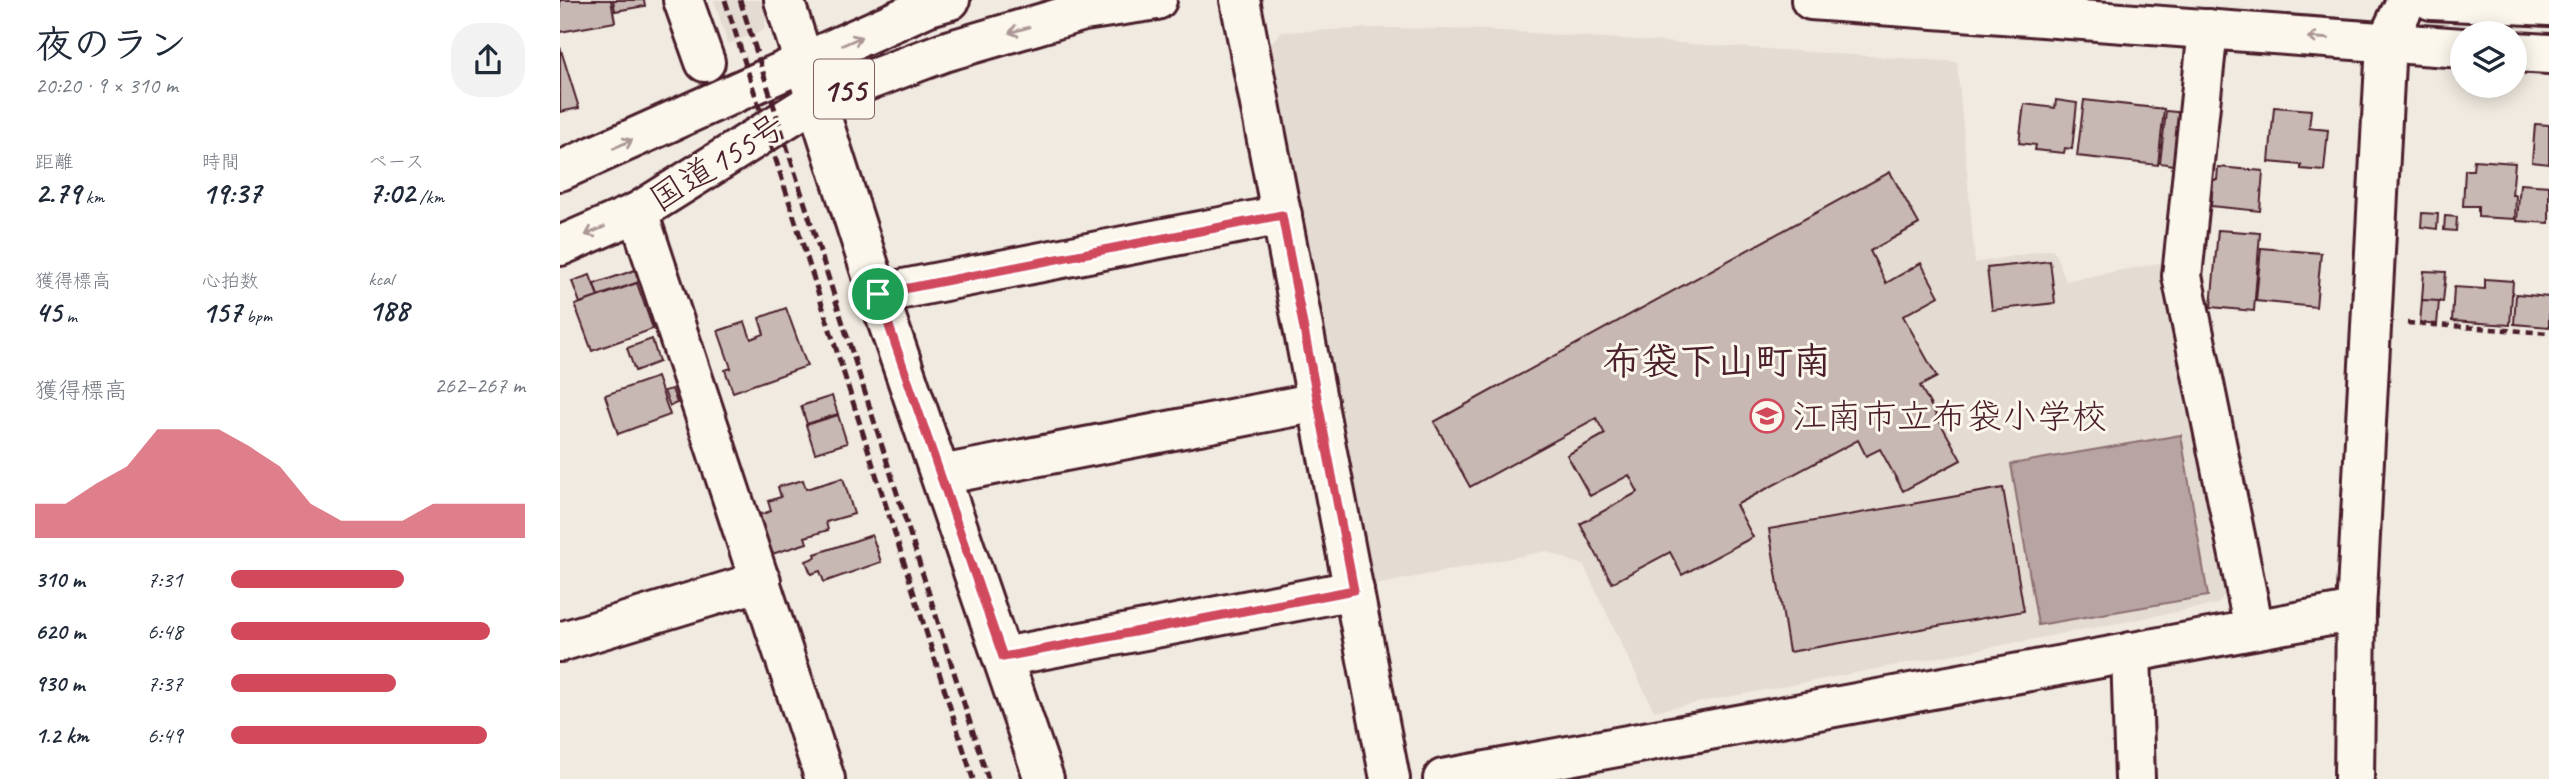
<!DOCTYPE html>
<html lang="ja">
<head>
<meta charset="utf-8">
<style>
	body { margin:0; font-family:Caveat,"Klee One",sans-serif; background:#f2f2f3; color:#1f2937; height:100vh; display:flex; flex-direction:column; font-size:26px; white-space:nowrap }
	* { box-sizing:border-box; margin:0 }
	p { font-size:23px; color:#747a83 }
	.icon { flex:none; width:38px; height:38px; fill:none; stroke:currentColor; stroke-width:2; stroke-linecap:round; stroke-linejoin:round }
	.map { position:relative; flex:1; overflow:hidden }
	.drawer { display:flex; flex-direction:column; background:#fff; width:560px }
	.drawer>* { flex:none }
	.buttons { position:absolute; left:1890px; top:21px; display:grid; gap:14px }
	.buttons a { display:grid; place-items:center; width:77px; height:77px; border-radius:50%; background:#fff; box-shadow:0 4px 18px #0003; font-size:35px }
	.pin { position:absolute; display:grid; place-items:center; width:60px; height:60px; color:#fff; margin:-30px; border:4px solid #fff; border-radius:50%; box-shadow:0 2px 7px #0007 }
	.round { display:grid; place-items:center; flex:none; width:74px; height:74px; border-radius:28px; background:#f2f2f3 }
	.summary { display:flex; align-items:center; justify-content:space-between; height:119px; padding:0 35px }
	h1 { font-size:38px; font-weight:700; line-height:52px }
	.metrics { display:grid; grid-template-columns:repeat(3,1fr); gap:10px; height:119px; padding:7px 35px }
	.metrics div { display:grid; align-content:center }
	.metrics b { font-size:30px; font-weight:700 }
	.metrics small { font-size:19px; font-weight:400 }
	.metrics p { font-size:19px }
	.chart { height:196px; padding:14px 35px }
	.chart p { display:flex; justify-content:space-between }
	.chart svg { width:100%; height:126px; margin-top:7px; fill:#d1495b; opacity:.7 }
	ul { padding:0 35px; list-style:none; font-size:23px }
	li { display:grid; grid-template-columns:112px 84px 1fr; align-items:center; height:52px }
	li i { height:18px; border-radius:9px; background:#d1495b }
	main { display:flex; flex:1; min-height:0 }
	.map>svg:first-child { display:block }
</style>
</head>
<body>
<main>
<section class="drawer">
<div class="summary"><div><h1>夜のラン</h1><p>20:20 · 9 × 310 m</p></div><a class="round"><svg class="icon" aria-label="share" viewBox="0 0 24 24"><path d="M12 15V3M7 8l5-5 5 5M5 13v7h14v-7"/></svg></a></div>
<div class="metrics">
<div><p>距離</p><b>2.79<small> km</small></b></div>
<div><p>時間</p><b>19:37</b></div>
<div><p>ペース</p><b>7:02<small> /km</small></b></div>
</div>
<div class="metrics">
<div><p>獲得標高</p><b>45<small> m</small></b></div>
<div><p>心拍数</p><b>157<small> bpm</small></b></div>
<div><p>kcal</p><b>188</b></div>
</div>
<div class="chart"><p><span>獲得標高</span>262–267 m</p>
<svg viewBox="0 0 160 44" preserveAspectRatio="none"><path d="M0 44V32L10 32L20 25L30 19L40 6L50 6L60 6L70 12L80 19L90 32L100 38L110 38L120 38L130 32L140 32L150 32L160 32V44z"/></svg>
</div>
<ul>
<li><b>310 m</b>7:31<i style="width:59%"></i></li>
<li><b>620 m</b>6:48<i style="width:88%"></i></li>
<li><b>930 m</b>7:37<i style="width:56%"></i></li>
<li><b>1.2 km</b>6:49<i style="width:87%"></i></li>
</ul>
</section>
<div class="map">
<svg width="1989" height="779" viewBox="0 0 1989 779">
	<rect width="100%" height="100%" fill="#f0eae0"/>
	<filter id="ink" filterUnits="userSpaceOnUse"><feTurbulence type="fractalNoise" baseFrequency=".0143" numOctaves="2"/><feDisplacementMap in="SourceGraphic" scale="14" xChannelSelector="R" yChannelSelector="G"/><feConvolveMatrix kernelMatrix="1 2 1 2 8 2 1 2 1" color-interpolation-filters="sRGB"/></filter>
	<g filter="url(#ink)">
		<!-- built -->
		<g fill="#e4dbd2">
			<path d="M154 0H201L207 17 203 30 168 44Z"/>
			<path d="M823 28 927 30 1397 62 1415 263 1493 249 1506 281 1615 260 1668 589 1658 604 1094 711 1024 566 987 551 809 586 705 49 722 32Z"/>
		</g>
		<!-- water -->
		<path fill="#b8a4a2" stroke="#8c6f72" stroke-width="2" d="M1621 435 1648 596 1478 625 1451 464Z"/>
		<!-- building -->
		<g fill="#c8b8b3" stroke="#4a1f2b" stroke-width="2">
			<path d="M0 0H51L55 22 0 32Z"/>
			<path d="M53 0H84L85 6 55 11Z"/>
			<path d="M0 47 19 108 0 112Z"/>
			<path d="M1496 100 1517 103 1512 149 1505 148 1504 153 1475 150 1476 145 1459 143 1464 104 1495 108Z"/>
			<path d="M1524 100 1604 109 1598 165 1517 156Z"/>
			<path d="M1714 107 1751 110 1749 128 1768 130 1764 171 1741 169V165L1709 162Z"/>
			<path d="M1606 111 1626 113 1620 166 1600 163Z"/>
			<path d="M1975 124 1989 125V164L1972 162Z"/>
			<path d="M1914 160 1955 163 1952 195H1956L1955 219 1918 217V206H1903L1905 170H1913Z"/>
			<path d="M1658 167 1703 171 1700 211 1651 206 1653 180H1657Z"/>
			<path d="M1330 172 1359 224 1310 251 1326 283 1361 263 1379 296 1343 316 1377 377 1360 386 1401 460 1343 491 1320 449 1306 456 1298 440 1176 505 1193 537 1122 575 1110 552 1052 583 1020 524 1078 492 1069 475 1030 496 1007 455 1045 434 1036 418 910 487 874 422Z"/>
			<path d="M1960 184 1989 186V223L1957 221Z"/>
			<path d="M1862 213 1878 214 1877 229 1861 227Z"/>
			<path d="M1885 216 1897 217 1896 231 1884 230Z"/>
			<path d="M1658 230 1700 233 1694 311 1651 307Z"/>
			<path d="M1701 248 1761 253 1756 307 1696 301Z"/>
			<path d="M1490 261 1495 303 1432 310 1427 268Z"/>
			<path d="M75 270 79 282 38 296 34 284Z"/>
			<path d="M1864 271 1886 272 1883 302 1862 300Z"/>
			<path d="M30 275 38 297 20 303 12 281Z"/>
			<path d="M1925 279 1953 281 1950 325 1892 321 1894 287 1925 289Z"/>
			<path d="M77 283 93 329 32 351 15 305Z"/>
			<path d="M1956 294 1989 297V327L1954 324Z"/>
			<path d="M1862 300 1879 301 1877 325 1860 323Z"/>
			<path d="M226 308 247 366 173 392 165 370 171 368 158 331 185 322 191 339 204 334 199 318Z"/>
			<path d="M92 339 99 362 75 371 67 348Z"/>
			<path d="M97 377 110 415 58 434 45 395Z"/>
			<path d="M112 389 117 403 110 406 104 391Z"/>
			<path d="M272 396 278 414 247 424 241 406Z"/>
			<path d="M278 415 287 443 255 453 246 425Z"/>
			<path d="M283 478 294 514 266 522 268 530 245 537 247 543 212 554 199 515 211 511 208 501 221 497 218 487 243 480 246 489Z"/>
			<path d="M1443 488 1464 611 1229 652 1209 529Z"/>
			<path d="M312 535 321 562 264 582 260 571 251 574 246 561 256 557 255 554Z"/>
		</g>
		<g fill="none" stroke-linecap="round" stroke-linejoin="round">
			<defs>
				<g id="street">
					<path d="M123 0 145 62"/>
					<path d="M680 0 830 779"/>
					<path d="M1648 29 1622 276 1694 629"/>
					<path d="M78 212 265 779"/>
					<path d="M318 294 722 215"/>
					<path d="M381 475 758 402"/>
					<path d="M0 642 201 581"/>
					<path d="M1571 652 1575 779"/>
					<path d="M443 657 794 590"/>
					<path d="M883 779 1796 611"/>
				</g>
				<g id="secondary">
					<path d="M224 0 318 294 484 779"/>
					<path d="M1794 779 1796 611 1826 43 1847 0"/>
				</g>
				<g id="highway">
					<path d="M1251 0 1902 48"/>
					<path d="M1871 0 1989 6"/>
					<path d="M1955 52 1989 54"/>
					<path d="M0 171 369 6 390 0"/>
					<path d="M0 246 78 212 256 100 384 52 524 11 597 0"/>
				</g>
			</defs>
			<!-- street casing -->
			<use href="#street" stroke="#4a1f2b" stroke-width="44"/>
			<!-- secondary casing -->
			<use href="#secondary" stroke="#4a1f2b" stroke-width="44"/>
			<!-- highway casing -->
			<use href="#highway" stroke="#4a1f2b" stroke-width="44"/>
			<!-- path -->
			<path stroke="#4a1f2b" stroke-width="4.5" stroke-dasharray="7 5" stroke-linecap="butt" d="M1847 323 1989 333"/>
			<!-- street -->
			<use href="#street" stroke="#fbf7ec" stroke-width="38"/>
			<!-- secondary -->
			<use href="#secondary" stroke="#fbf7ec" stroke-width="38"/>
			<!-- highway -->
			<use href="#highway" stroke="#fbf7ec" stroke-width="38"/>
			<!-- rail -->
			<g stroke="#4a1f2b" stroke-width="5" stroke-dasharray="10 5" stroke-linecap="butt">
				<path d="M165 0 413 779"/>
				<path d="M180 0 428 779"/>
			</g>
		</g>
		<!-- one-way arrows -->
		<defs><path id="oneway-shaft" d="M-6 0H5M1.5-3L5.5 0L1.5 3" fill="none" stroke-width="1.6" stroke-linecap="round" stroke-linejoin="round" transform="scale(1.75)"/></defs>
		<g stroke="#ab9695">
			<use href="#oneway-shaft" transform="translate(459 30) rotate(164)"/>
			<use href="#oneway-shaft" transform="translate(1758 38) rotate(-176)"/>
			<use href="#oneway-shaft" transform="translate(292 41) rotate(-24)"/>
			<use href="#oneway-shaft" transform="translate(63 144) rotate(-24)"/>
			<use href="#oneway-shaft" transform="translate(35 231) rotate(156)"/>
		</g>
	</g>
	<g fill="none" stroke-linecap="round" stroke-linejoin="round" filter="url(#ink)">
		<defs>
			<path id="route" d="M722 215 794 590 443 657 318 294Z"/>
		</defs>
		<!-- route casing -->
		<use href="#route" stroke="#fff" stroke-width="14"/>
		<!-- route -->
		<use href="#route" stroke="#d1495b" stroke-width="9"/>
	</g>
	<!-- icons -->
	<defs>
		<symbol id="school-ring" viewBox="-11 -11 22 22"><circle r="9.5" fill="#fbf7ec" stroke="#d1495b" stroke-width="1.5"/><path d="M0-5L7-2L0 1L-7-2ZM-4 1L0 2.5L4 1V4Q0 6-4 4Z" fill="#d1495b"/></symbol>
	</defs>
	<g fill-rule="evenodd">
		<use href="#school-ring" x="1188" y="397" width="38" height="38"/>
	</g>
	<g text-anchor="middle" stroke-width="6" stroke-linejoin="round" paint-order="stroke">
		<!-- shield labels -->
		<rect fill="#fbf7ec" stroke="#7f6065" stroke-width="2" x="254" y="59.5" width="60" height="59" rx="5"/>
		<g font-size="33" font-weight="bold" fill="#4a1f2b">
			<text x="284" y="101">155</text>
		</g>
		<!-- street labels -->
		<g font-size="35" fill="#4a1f2b" stroke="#fbf7ec">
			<text transform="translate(157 162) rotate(-32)" y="12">国道155号</text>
		</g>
		<!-- poi labels -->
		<g font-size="35" fill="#4a1f2b" stroke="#fbf7ec" text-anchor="start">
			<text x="1232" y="428">江南市立布袋小学校</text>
		</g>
		<!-- quarter labels -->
		<g font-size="38" font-weight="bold" fill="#4a1f2b" stroke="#fbf7ec">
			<text x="1157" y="374">布袋下山町南</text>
		</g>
	</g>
</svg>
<div class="buttons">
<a><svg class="icon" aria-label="layers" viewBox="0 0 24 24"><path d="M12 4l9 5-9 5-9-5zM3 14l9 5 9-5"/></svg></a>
</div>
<div class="pin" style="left:318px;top:294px;background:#1e9e55"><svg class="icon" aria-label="arrive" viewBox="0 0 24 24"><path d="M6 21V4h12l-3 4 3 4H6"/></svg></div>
</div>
</main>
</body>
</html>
